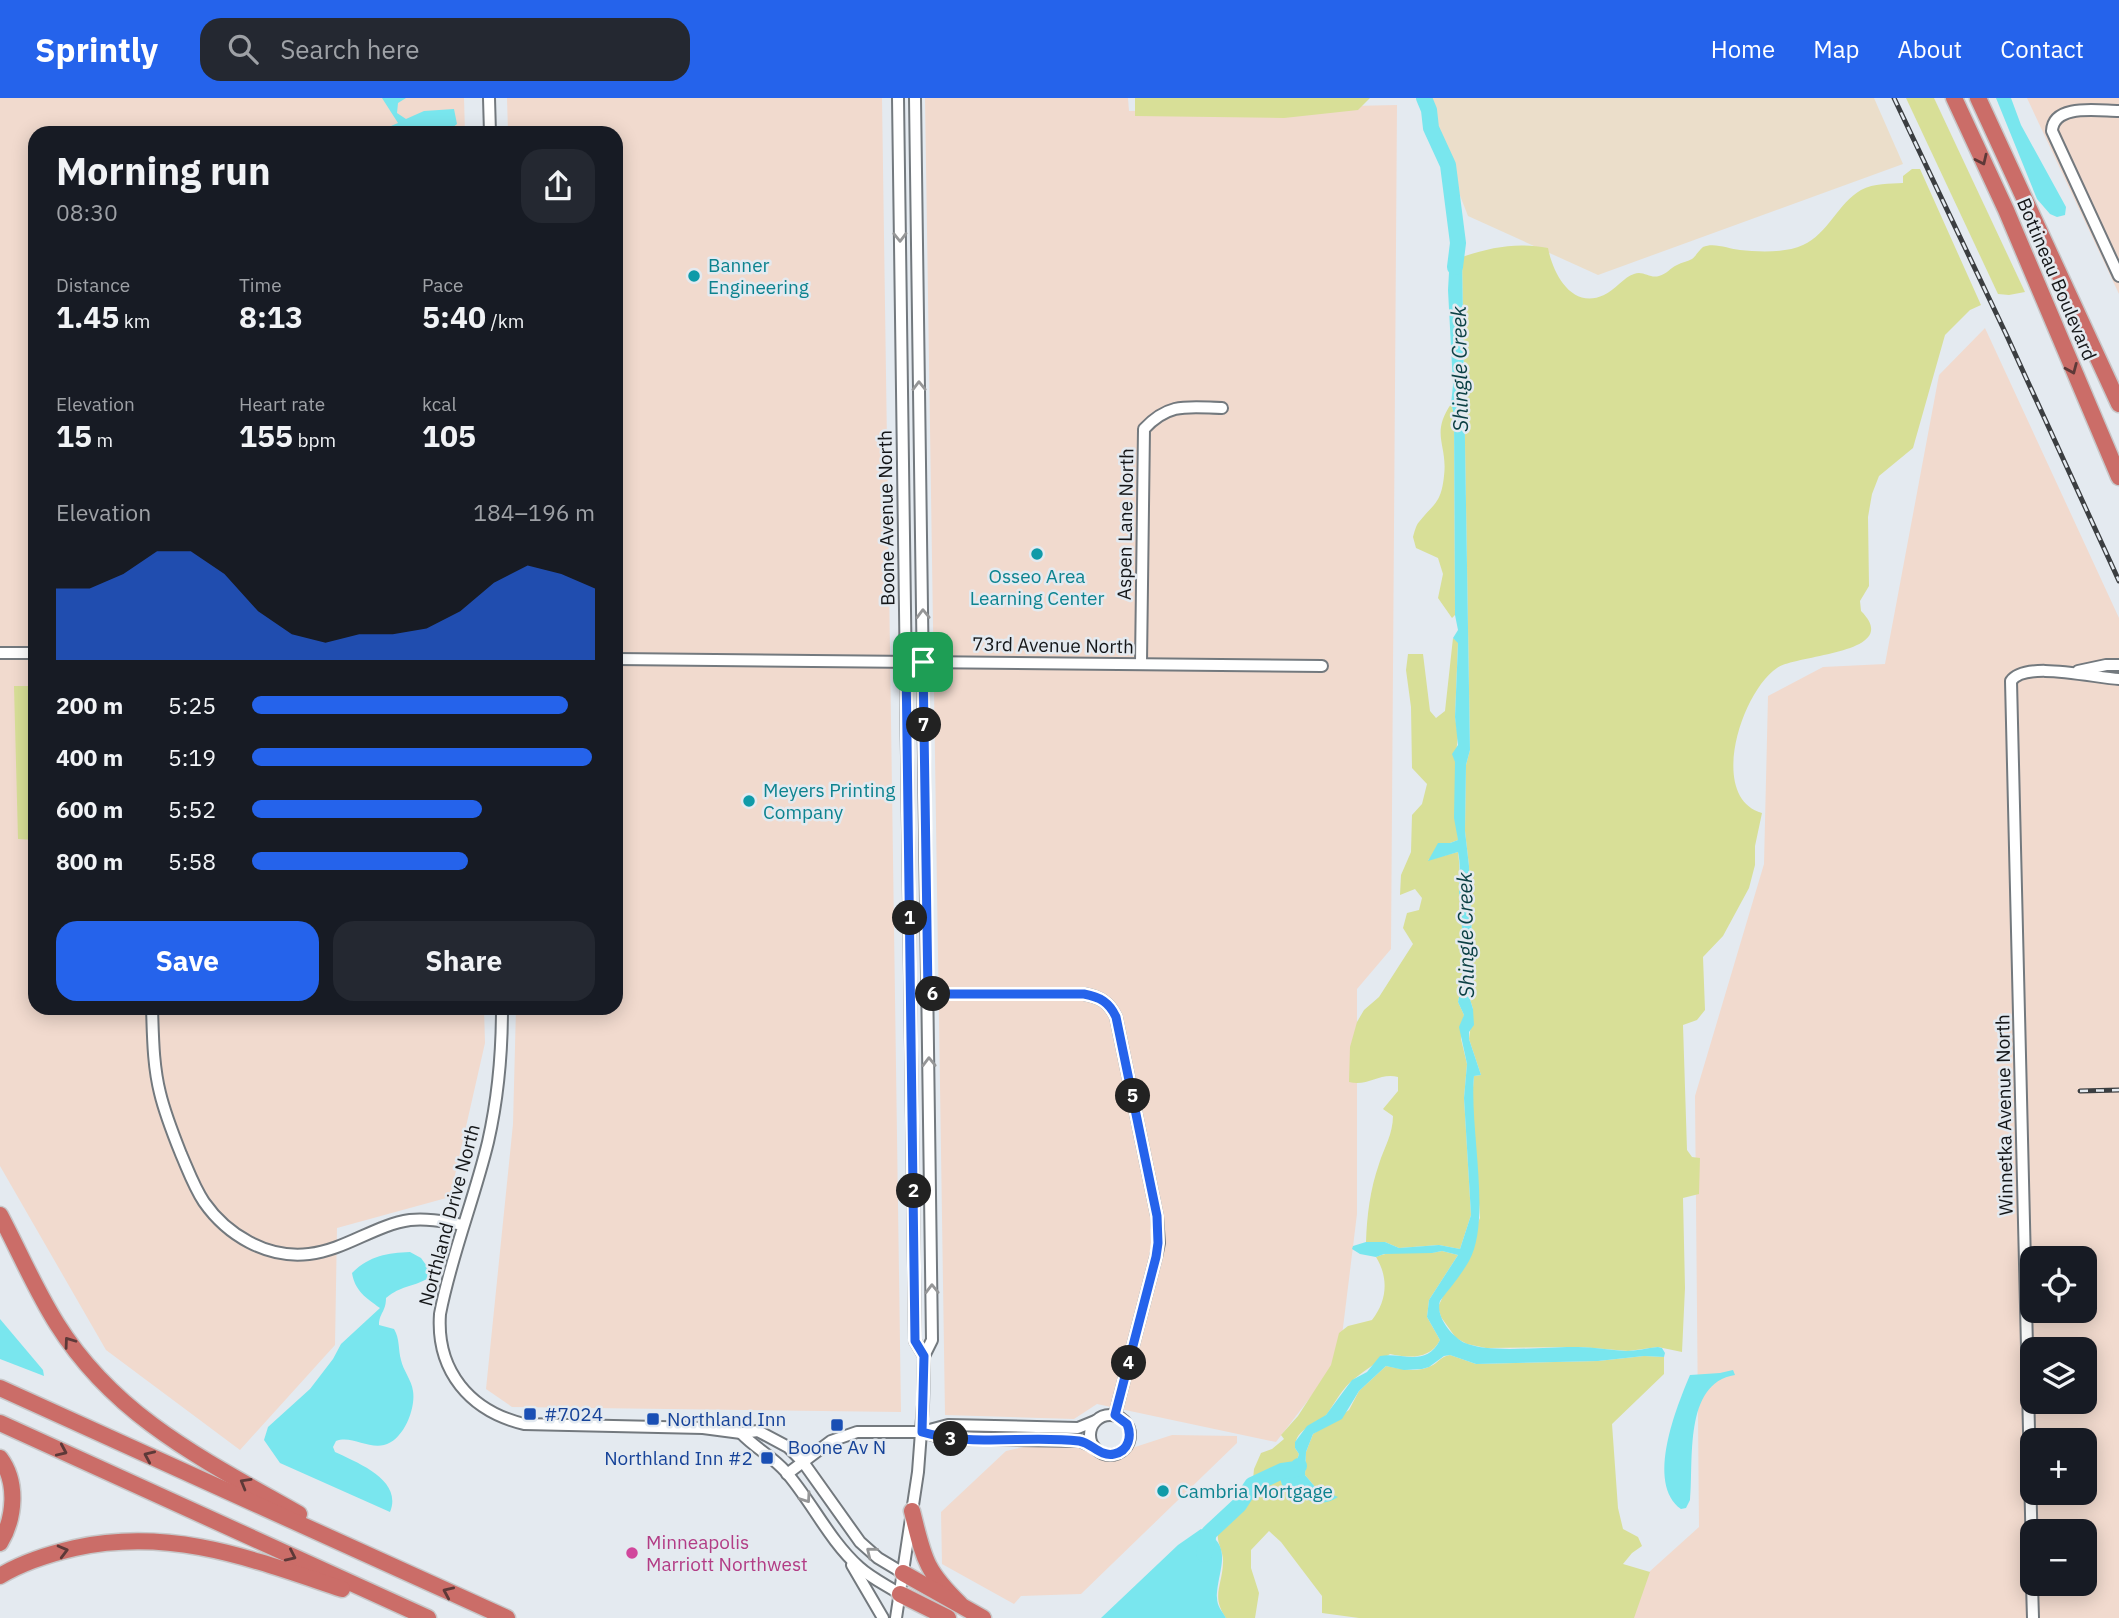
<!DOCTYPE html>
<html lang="en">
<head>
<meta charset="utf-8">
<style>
	body { margin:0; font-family:"IBM Plex Sans",sans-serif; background:#242831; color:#f1f3f6; height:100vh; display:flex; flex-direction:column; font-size:26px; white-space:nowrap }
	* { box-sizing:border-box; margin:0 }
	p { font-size:23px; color:#9ea1a6 }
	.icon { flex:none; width:38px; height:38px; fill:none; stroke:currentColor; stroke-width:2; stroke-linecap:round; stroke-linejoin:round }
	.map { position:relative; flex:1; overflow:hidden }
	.panel { position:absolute; left:28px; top:28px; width:595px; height:889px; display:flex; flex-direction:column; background:#171b24; border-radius:21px; box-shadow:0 4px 18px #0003 }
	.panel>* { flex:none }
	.tools { position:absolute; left:2020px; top:1148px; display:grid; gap:14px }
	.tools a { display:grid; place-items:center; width:77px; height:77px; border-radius:14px; background:#171b24; box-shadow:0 4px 18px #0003; font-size:35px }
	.pin { position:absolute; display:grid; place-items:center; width:60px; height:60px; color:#fff; margin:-30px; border-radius:14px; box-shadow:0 4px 10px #0006 }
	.km { position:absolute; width:35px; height:35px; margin:-18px; border-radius:50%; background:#222; color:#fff; font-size:19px; line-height:35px; text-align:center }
	.round { display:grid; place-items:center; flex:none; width:74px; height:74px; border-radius:21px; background:#242831 }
	.summary { display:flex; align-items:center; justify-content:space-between; height:119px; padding:0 28px }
	h1 { font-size:38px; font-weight:700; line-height:52px }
	.metrics { display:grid; grid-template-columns:repeat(3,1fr); gap:10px; height:119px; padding:7px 28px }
	.metrics div { display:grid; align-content:center }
	.metrics b { font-size:30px; font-weight:700 }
	.metrics small { font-size:19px; font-weight:400 }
	.metrics p { font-size:19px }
	.chart { height:196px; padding:14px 28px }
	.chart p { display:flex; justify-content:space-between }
	.chart svg { width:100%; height:126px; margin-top:7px; fill:#2563eb; opacity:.7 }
	.primary-button { display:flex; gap:14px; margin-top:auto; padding:14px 28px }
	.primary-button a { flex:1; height:80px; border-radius:21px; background:#2563eb; color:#fff; font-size:28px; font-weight:700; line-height:80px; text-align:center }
	.primary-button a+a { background:#242831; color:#f1f3f6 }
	ul { padding:0 28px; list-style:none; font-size:23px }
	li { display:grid; grid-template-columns:112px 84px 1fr; align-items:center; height:52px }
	li i { height:18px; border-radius:9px; background:#2563eb }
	header { display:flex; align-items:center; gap:42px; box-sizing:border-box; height:98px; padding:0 35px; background:#2563eb; color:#fff }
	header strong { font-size:33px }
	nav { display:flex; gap:38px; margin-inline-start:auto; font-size:24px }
	.search { width:490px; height:63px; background:#242831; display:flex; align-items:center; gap:18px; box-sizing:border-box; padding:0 24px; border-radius:21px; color:#9ea1a6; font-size:26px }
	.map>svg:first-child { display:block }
</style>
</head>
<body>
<header>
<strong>Sprintly</strong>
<div class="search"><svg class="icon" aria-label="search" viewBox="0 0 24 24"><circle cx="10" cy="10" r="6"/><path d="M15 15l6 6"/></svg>Search here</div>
<nav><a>Home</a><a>Map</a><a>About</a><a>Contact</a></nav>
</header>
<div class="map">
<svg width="2119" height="1520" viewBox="0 0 2119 1520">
	<rect width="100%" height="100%" fill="#e4eaf0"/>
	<!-- commercial -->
	<g fill="#f1dace" fill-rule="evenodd">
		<path d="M0 0H464L465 35H35V910H484L485 945 450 1099 337 1130 335 1247 240 1352 106 1252 0 1068Z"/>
		<path d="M507 0H882L901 1314 512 1309 486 1291 513 1026 516 910H616V35H508Z"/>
		<path d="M925 0H1128L1129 13 1397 7 1391 851 1357 891V1116L1339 1262 1276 1344 1097 1306 1074 1321 945 1317Z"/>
		<path d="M2027 0H2119V196Z"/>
		<path d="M1985 230 2119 520V1520H1598L1699 1429 1695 998 1764 766 1768 598 1823 569 1885 566 1939 277ZM2032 1160H2084V1213H2032ZM2032 1251H2084V1304H2032ZM2032 1342H2084V1395H2032ZM2032 1433H2084V1486H2032Z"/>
		<path d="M1172 1337 1237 1338V1345L1081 1496 1021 1498 1014 1506 942 1466 941 1414 1006 1353 1028 1348H1075L1083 1349 1100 1362 1112 1363 1132 1350Z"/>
	</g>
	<!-- industrial -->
	<path fill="#ebdeca" d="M1422 0H1874L1903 66 1598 177 1468 118Z"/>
	<!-- green -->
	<g fill="#d8df97">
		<path d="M1135 0H1370L1358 12 1284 20 1135 18Z"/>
		<path d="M1906 0H1934L2025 194 2009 197 1998 196Z"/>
		<path d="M1912 71H1920L1981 207 1970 212 1945 237 1913 350 1879 378 1872 396 1868 419 1869 488 1860 503 1861 513C1904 556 1798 556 1777 570 1742 593 1707 699 1762 715L1755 748V767L1749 790 1723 838 1703 859 1705 912 1697 922 1683 927 1687 1052 1692 1059 1700 1060 1699 1096 1683 1100 1685 1190 1682 1254 1658 1249 1628 1253 1581 1249 1486 1250 1467 1246 1456 1240 1441 1219 1438 1209 1480 1120 1472 1001 1474 978 1481 977 1469 941 1473 911 1469 898 1474 890 1469 768 1465 733 1466 667 1470 652 1462 159C1491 149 1518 144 1548 150 1553 176 1572 212 1604 197 1615 192 1624 179 1634 176 1643 172 1650 181 1659 178 1667 176 1670 170 1677 167 1682 164 1687 164 1692 161 1696 158 1699 152 1703 149 1714 144 1729 151 1740 152 1759 154 1786 155 1803 147 1828 136 1838 105 1861 92 1874 85 1890 86 1903 85V78Z"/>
		<path d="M1451 306 1454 316 1455 517 1452 520 1438 500 1443 476 1438 460 1416 450 1413 439C1414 435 1416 427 1419 424 1434 405 1441 406 1444 378 1448 346 1430 337 1451 306Z"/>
		<path d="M1453 540 1458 544 1455 619 1458 638 1455 664 1458 742 1450 745 1428 762 1458 754C1460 767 1459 780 1459 793 1462 830 1467 867 1458 904L1464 917 1461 941 1467 966 1464 1000 1471 1117 1460 1151 1439 1147 1399 1150 1385 1144H1366C1367 1117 1370 1092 1379 1066 1384 1050 1393 1036 1393 1018L1383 1011 1398 993V979C1380 974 1368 989 1349 984L1350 949 1357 924 1364 912 1379 899 1413 846 1403 830 1407 815 1419 812 1422 800 1415 791 1400 797 1401 777 1411 754 1412 717 1422 706 1427 686 1412 670 1411 609 1406 572 1408 556H1423L1430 613 1436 620 1445 613Z"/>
		<path d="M14 588H35V742L18 741Z"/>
		<path d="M1442 1153 1458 1157 1429 1202 1427 1219 1440 1242C1430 1262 1408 1260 1390 1256 1377 1264 1365 1272 1354 1281 1343 1289 1334 1306 1327 1316 1317 1328 1295 1329 1295 1350L1299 1356 1296 1365 1277 1370 1253 1382 1254 1371 1261 1355 1272 1351 1284 1341 1281 1337 1298 1318 1331 1267 1339 1235 1348 1228 1372 1222C1387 1203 1389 1180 1376 1159 1395 1150 1421 1158 1442 1153Z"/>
		<path d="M1450 1257 1476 1266 1598 1263 1644 1258 1664 1259V1276L1612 1326 1618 1410 1623 1431 1638 1439 1642 1448 1632 1455 1623 1466 1650 1474 1634 1520H1359L1322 1515V1498L1281 1444 1269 1433 1251 1452V1470L1259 1495 1255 1520H1226C1211 1498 1222 1489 1223 1465 1224 1453 1216 1445 1218 1433L1229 1427 1255 1391 1281 1378 1282 1387 1333 1396 1316 1390 1305 1377 1306 1354 1313 1336 1349 1312 1359 1293 1386 1268C1399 1271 1418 1275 1431 1268 1438 1265 1441 1258 1450 1257Z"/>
	</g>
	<!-- water -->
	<g fill="#79e6ee">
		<path d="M382 0H406L398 5 397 15 406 21 424 13 454 11 457 26 446 35H392L391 28 398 25Z"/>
		<path d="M1996 0H2011L2021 27 2066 109 2065 117 2057 119 2050 116 2037 101Z"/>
		<path d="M1460 145 1462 159 1470 652 1466 667 1465 733 1469 768 1474 890 1469 898 1473 911 1474 927 1469 934V941L1481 977 1474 978C1469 1029 1492 1122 1469 1163 1461 1177 1450 1190 1440 1203 1435 1218 1452 1239 1465 1245 1491 1256 1548 1248 1578 1249 1594 1249 1610 1252 1626 1253 1636 1253 1647 1250 1658 1249L1662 1250 1665 1255 1664 1259 1644 1258 1598 1263 1476 1266 1450 1257 1444 1258 1429 1269 1422 1271 1404 1272 1386 1268 1359 1293 1342 1321 1313 1336 1306 1354 1305 1377 1316 1390 1338 1399C1318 1413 1300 1398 1282 1387L1277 1370 1296 1365 1299 1356 1295 1350V1344L1307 1328 1326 1317 1352 1282 1367 1274 1380 1258C1402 1254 1426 1270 1440 1242L1427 1219 1429 1202 1458 1157 1442 1153 1432 1155 1384 1156 1376 1159 1360 1156 1352 1151 1353 1148 1366 1144H1385L1399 1150 1439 1147 1460 1151 1471 1117 1464 1000 1467 966 1459 929 1464 917 1458 904C1467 868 1462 830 1459 793 1459 780 1461 767 1458 754L1428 763 1438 745H1450L1458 742 1454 720 1455 664 1452 656 1458 647 1455 619 1458 545 1453 540 1458 532 1455 517 1454 316 1451 306 1453 287 1448 192 1450 157Z"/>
		<path d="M410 1154 421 1160 429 1171 427 1181C410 1190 402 1187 386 1200 386 1214 379 1215 379 1227L394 1231C400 1241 398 1251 401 1262 403 1272 412 1283 413 1293 416 1311 403 1343 384 1347 368 1351 351 1337 336 1343L333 1349 335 1354C358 1365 403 1382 390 1414L280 1365 264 1342 268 1329 310 1291 333 1261 341 1246 380 1210C366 1200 355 1193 352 1175 369 1158 387 1155 410 1154Z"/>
		<path d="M0 1221 43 1272 44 1278 0 1261Z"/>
		<path d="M1733 1272 1735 1277C1683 1285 1694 1363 1690 1402L1686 1410 1681 1411C1645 1385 1677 1308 1690 1277L1720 1275Z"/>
		<path d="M1201 1431C1236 1448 1217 1472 1217 1500 1217 1508 1222 1513 1226 1520H1101L1178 1447Z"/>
	</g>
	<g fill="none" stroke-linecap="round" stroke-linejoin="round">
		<!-- river -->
		<g stroke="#79e6ee" stroke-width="16">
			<path d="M1424 0 1429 12 1431 30 1448 67 1458 145 1455 169"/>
			<path d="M1204 1456 1209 1435 1239 1407 1252 1387 1282 1373 1296 1371 1299 1368"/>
		</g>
		<defs>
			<g id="minor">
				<path d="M489 0 490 35"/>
				<path d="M898 0 915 1243 924 1258"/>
				<path d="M2119 13C2099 13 2053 5 2052 33L2119 178"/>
				<path d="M0 555H35"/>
				<path d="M616 561 1322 568"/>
				<path d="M1141 565 1144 331C1169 304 1188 309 1222 310"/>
				<path d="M2078 573 2106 567H2119"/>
				<path d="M921 896H1084C1100 899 1109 904 1116 919L1157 1118 1159 1145 1156 1159 1115 1317"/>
				<path d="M152 910C153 938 153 967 160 995 165 1016 173 1036 181 1056 188 1072 194 1089 204 1104 227 1137 267 1161 309 1156 345 1152 375 1127 410 1122 428 1120 446 1124 463 1127"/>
				<path d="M502 910C502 955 498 1000 488 1044 474 1102 451 1158 440 1216 436 1273 470 1313 524 1326L703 1330 741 1335 758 1333 788 1349 803 1364 860 1444 878 1460 903 1475"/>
				<circle cx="1110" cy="1337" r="20"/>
				<path d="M922 1334 948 1327 1078 1330 1095 1323"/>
				<path d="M741 1335C755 1350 772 1358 786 1374 812 1404 829 1442 859 1469 871 1480 886 1487 900 1496"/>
				<path d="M787 1376 831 1343 857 1334H922L947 1341 1080 1343 1094 1349"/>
				<path d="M2032 1457 2011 583C2025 562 2095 580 2119 581"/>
				<path d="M852 1467 883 1520"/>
				<path d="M2032 1486 2033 1520"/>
				<path d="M896 1520 918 1374 923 1307 924 1258 932 1242 915 0"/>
			</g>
			<g id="highway">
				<path d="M1954 0 2006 112 2119 379"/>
				<path d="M1978 0 2119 306"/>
				<path d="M0 1117C19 1153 35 1191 57 1226 116 1320 206 1363 299 1416"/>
				<path d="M0 1290 507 1520"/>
				<path d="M0 1325 428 1520"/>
				<path d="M0 1360C18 1384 15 1420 0 1445"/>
				<path d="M912 1413C924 1460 924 1471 960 1506"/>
				<path d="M903 1475 983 1520"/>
				<path d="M0 1478C23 1464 49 1456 75 1450 172 1429 252 1461 342 1491"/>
				<path d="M900 1496 948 1520"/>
			</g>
		</defs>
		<!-- minor casing -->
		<use href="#minor" stroke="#73797e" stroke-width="14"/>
		<!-- highway casing -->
		<use href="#highway" stroke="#c7c7c8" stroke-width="19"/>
		<!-- minor -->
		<use href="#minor" stroke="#fff" stroke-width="10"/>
		<!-- highway -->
		<use href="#highway" stroke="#cb6d68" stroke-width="16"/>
		<defs>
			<g id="rail">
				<path d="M1894 0 2006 236 2119 483"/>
				<path d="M2080 993 2119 992"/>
			</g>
		</defs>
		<!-- rail casing -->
		<use href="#rail" stroke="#3b3e41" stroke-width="5"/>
		<!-- rail -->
		<use href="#rail" stroke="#e4eaf0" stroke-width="2.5" stroke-dasharray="8" stroke-linecap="butt"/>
	</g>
	<!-- one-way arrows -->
	<defs><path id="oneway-chevron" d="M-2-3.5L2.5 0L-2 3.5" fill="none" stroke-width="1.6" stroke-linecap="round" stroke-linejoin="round" transform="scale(1.75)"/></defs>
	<g stroke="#5d3938">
		<use href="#oneway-chevron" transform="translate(1982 62) rotate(65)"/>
		<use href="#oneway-chevron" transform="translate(2072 271) rotate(67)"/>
		<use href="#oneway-chevron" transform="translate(69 1244) rotate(-126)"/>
		<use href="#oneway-chevron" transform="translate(62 1353) rotate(24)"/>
		<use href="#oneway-chevron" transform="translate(149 1358) rotate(-156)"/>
		<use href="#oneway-chevron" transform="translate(245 1385) rotate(-150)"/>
		<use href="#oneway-chevron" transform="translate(63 1453) rotate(-15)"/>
		<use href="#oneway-chevron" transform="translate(291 1458) rotate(25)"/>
		<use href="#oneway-chevron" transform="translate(448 1494) rotate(-156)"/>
	</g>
	<g stroke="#959697">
		<use href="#oneway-chevron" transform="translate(900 139) rotate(89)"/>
		<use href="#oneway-chevron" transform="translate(919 288) rotate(-91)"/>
		<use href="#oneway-chevron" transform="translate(923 516) rotate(-91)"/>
		<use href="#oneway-chevron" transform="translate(929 964) rotate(-91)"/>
		<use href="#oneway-chevron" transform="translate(932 1191) rotate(-91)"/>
		<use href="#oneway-chevron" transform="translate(806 1400) rotate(55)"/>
		<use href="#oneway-chevron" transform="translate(871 1454) rotate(-141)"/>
	</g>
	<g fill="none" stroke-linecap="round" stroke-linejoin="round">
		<defs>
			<path id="route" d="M906 564H923L928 896H1084C1100 899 1109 904 1116 919L1157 1118 1158 1145 1156 1159 1115 1317 1127 1326C1132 1338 1129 1353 1114 1356 1100 1359 1092 1345 1079 1343 1027 1337 973 1349 922 1334L924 1258 915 1243Z"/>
		</defs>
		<!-- route casing -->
		<use href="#route" stroke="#fff" stroke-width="14"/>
		<!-- route -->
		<use href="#route" stroke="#2563eb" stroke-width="9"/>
	</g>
	<!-- markers -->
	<g fill="#0f9aa8" stroke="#e4eaf0" stroke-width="2.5">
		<circle cx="694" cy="178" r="7"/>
		<circle cx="1037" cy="456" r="7"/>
		<circle cx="749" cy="703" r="7"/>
		<circle cx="1163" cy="1393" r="7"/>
	</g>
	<g fill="#1a4fb4" stroke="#e4eaf0" stroke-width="2.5">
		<rect x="523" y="1309" width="14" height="14" rx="3.5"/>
		<rect x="646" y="1314" width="14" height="14" rx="3.5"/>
		<rect x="830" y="1320" width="14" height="14" rx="3.5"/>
		<rect x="760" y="1353" width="14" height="14" rx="3.5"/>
	</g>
	<circle fill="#d1479c" stroke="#e4eaf0" stroke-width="2.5" cx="632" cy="1455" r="7"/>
	<g text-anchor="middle" stroke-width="5" stroke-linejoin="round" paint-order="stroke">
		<!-- culture labels -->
		<g font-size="19" fill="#0d838f" stroke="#e4eaf0" text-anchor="start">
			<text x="708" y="174">Banner<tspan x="708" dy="22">Engineering</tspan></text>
			<text x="1037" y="485" text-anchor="middle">Osseo Area<tspan x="1037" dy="22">Learning Center</tspan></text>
			<text x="763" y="699">Meyers Printing<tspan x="763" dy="22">Company</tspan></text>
			<text x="1177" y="1400">Cambria Mortgage</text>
		</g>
		<!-- street labels -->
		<g font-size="19" fill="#141618" stroke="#e4eaf0">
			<text transform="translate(2057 181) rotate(67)" y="7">Bottineau Boulevard</text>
			<text transform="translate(886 420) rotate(-91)" y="7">Boone Avenue North</text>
			<text transform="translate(1125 426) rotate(-89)" y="7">Aspen Lane North</text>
			<text transform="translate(1053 547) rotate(1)" y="7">73rd Avenue North</text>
			<text transform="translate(2004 1017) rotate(-91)" y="7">Winnetka Avenue North</text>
			<text transform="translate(449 1117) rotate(-75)" y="7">Northland Drive North</text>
		</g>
		<!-- transit labels -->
		<g font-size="19" fill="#164399" stroke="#e4eaf0" text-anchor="start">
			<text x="544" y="1323">#7024</text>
			<text x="667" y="1328">Northland Inn</text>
			<text x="837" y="1356" text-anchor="middle">Boone Av N</text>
			<text x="753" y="1367" text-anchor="end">Northland Inn #2</text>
		</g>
		<!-- hotel labels -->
		<g font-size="19" fill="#b23c85" stroke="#e4eaf0" text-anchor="start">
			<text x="646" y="1451">Minneapolis<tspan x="646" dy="22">Marriott Northwest</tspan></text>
		</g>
		<!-- water labels -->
		<g font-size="21" font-style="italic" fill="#0a3f43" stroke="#e4eaf0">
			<text transform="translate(1460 271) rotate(-91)" y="7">Shingle Creek</text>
			<text transform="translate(1466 837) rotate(-91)" y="7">Shingle Creek</text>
		</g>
	</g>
</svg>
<div class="tools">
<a><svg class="icon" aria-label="locate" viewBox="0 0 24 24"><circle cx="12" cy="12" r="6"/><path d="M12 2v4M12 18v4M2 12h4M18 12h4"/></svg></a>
<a><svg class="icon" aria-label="layers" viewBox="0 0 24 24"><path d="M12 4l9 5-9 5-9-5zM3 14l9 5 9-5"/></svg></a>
<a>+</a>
<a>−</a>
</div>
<div class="pin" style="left:923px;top:564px;background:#1e9e55"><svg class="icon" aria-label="arrive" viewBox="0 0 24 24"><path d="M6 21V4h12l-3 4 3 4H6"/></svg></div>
<b class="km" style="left:910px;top:820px">1</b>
<b class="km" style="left:914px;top:1093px">2</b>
<b class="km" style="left:951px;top:1341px">3</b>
<b class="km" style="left:1129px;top:1265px">4</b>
<b class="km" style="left:1133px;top:998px">5</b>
<b class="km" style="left:933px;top:896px">6</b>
<b class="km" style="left:924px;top:627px">7</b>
<section class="panel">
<div class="summary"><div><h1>Morning run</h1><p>08:30</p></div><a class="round"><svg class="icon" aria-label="share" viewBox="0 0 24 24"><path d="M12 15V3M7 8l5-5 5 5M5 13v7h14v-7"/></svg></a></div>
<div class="metrics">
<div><p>Distance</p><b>1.45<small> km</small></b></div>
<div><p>Time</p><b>8:13</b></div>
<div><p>Pace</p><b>5:40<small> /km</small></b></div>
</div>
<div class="metrics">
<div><p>Elevation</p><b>15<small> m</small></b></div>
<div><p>Heart rate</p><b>155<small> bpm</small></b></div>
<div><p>kcal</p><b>105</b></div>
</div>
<div class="chart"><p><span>Elevation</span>184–196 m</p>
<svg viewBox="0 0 160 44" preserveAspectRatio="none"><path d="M0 44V19L10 19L20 14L30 6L40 6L50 14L60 27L70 35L80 38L90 35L100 35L110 33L120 27L130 17L140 11L150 14L160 19V44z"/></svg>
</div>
<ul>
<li><b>200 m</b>5:25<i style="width:92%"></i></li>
<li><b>400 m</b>5:19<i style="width:99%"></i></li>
<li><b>600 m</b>5:52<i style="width:67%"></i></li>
<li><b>800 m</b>5:58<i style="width:63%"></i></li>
</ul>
<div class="primary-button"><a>Save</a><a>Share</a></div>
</section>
</div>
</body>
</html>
